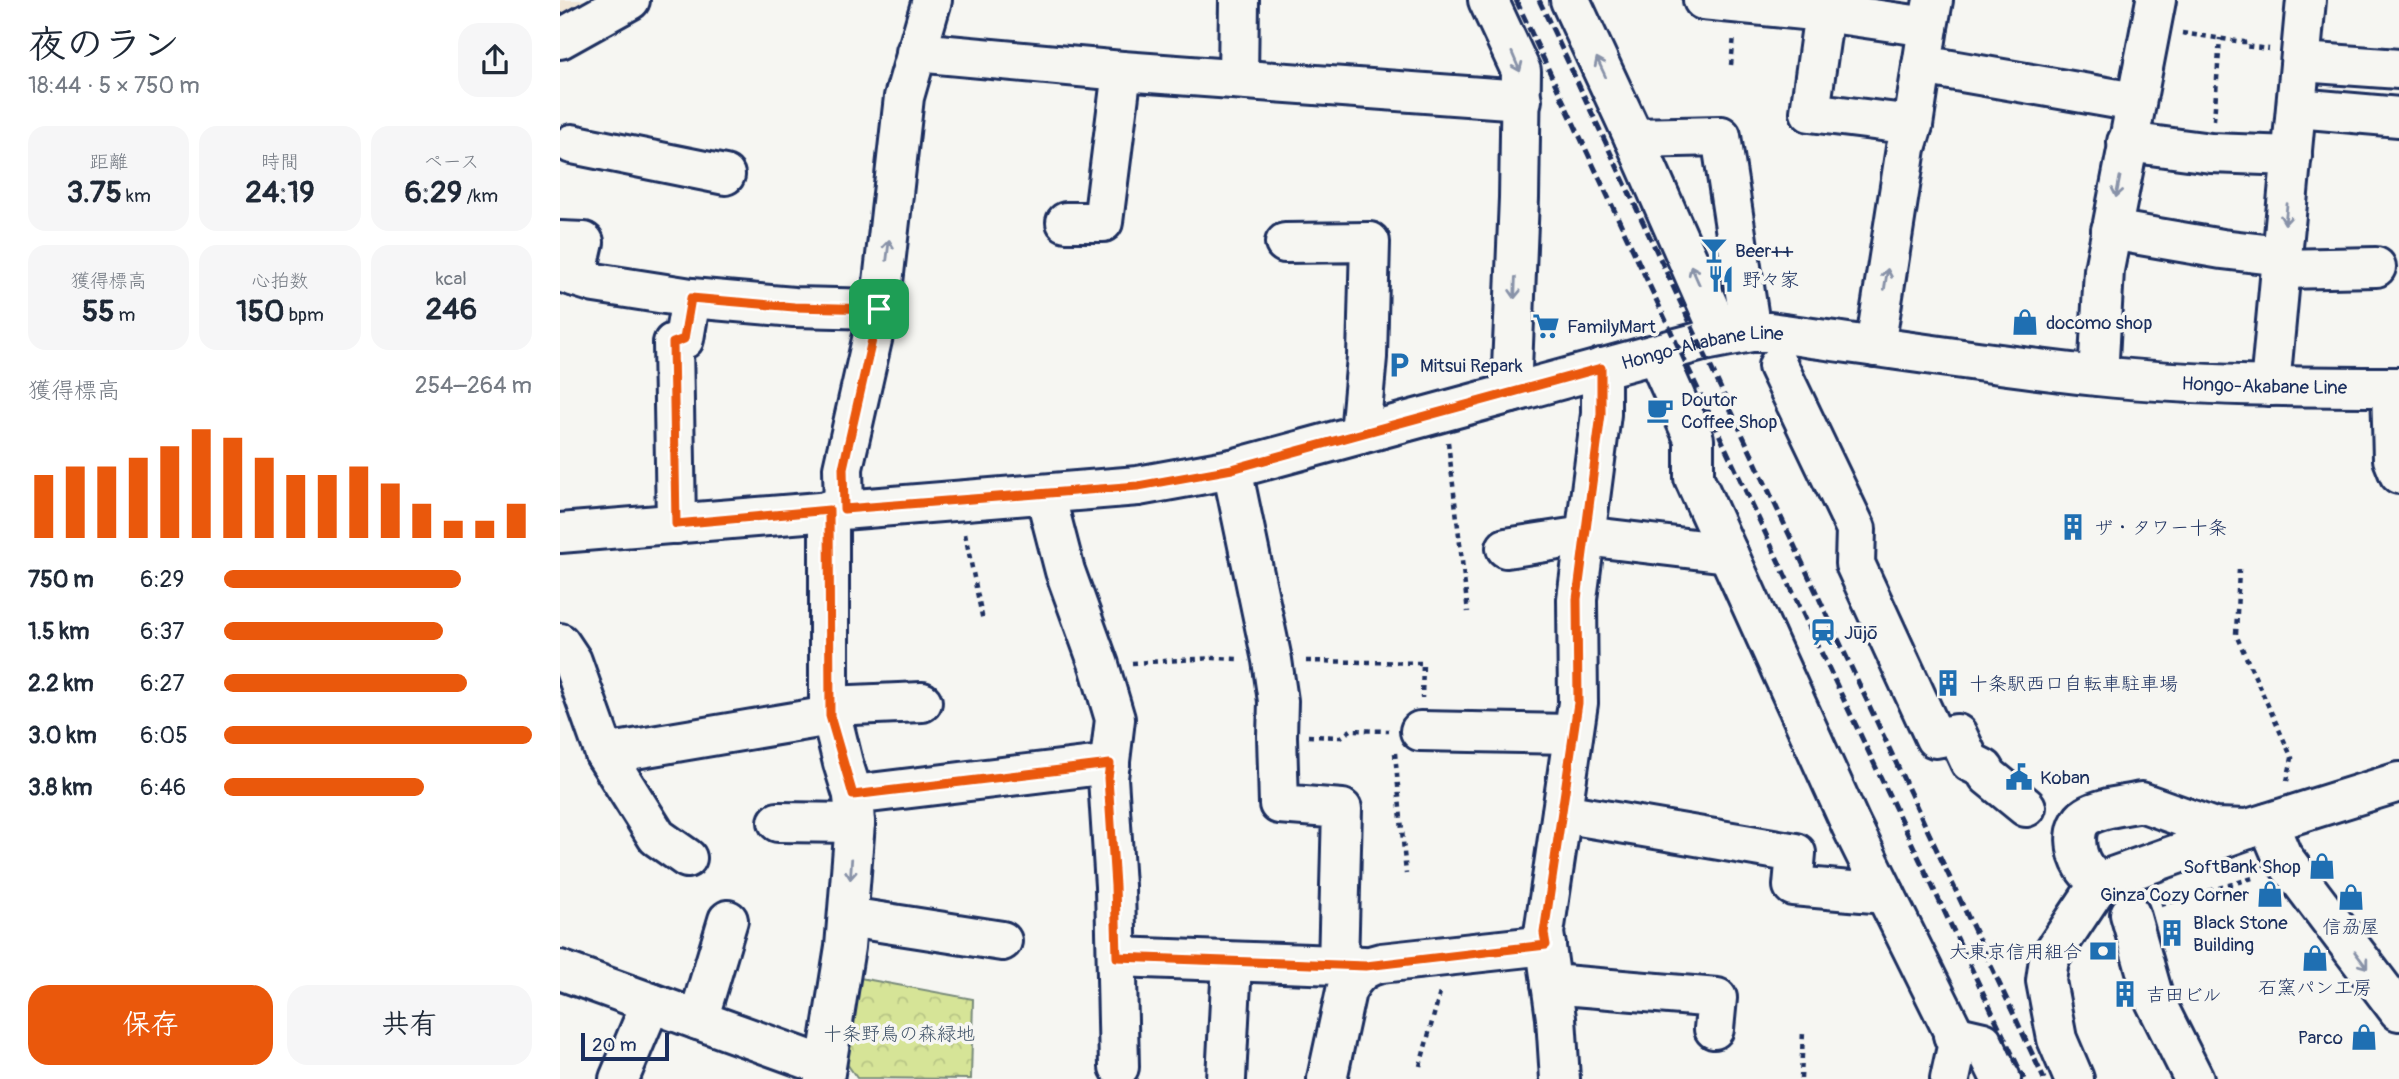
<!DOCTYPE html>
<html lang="ja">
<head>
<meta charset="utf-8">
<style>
	body { margin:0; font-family:Pangolin,"Klee One",sans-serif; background:#f6f6f7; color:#1f2937; height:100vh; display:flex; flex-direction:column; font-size:26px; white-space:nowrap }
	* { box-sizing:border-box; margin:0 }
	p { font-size:23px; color:#747a83 }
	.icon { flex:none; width:38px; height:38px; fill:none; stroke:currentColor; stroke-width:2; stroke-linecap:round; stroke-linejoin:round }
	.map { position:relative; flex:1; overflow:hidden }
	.side { display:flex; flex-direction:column; background:#fff; width:560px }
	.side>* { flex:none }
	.scale { position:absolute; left:21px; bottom:18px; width:88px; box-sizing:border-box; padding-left:7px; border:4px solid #1b2f5e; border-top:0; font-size:19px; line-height:24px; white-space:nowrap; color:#1b2f5e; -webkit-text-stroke:5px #f6f6f2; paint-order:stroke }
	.pin { position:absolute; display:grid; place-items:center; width:60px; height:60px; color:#fff; margin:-30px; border-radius:14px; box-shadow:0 4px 10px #0006 }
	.round { display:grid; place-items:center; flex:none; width:74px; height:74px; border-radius:21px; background:#f6f6f7 }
	.summary { display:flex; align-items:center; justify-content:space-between; height:119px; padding:0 28px }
	h1 { font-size:38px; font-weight:700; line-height:52px }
	.stats { display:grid; grid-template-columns:repeat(3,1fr); gap:10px; height:119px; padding:7px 28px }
	.stats div { display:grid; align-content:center; border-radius:18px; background:#f6f6f7; text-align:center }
	.stats b { font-size:30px; font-weight:700 }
	.stats small { font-size:19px; font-weight:400 }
	.stats p { font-size:19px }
	.chart { height:196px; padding:14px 28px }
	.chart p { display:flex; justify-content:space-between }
	.chart svg { width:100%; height:126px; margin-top:7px; stroke:#ea580c; stroke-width:6 }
	.button { display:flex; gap:14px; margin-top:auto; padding:14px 28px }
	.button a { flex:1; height:80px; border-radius:21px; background:#ea580c; color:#fff; font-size:28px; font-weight:700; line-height:80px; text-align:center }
	.button a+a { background:#f6f6f7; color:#1f2937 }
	ul { padding:0 28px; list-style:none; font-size:23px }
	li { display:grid; grid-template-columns:112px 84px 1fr; align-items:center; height:52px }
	li i { height:18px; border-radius:9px; background:#ea580c }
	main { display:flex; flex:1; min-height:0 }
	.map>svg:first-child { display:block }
</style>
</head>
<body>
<main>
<section class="side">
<div class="summary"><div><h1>夜のラン</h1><p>18:44 · 5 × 750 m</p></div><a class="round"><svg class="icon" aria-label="share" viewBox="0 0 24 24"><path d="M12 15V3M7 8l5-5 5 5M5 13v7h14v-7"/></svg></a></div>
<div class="stats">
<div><p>距離</p><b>3.75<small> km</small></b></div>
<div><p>時間</p><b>24:19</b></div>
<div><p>ペース</p><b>6:29<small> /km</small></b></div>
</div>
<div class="stats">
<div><p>獲得標高</p><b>55<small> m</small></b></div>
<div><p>心拍数</p><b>150<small> bpm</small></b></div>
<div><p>kcal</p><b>246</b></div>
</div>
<div class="chart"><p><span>獲得標高</span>254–264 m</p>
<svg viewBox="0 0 160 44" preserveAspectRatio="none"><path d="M5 44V22M15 44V19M25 44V19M35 44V16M45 44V12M55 44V6M65 44V9M75 44V16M85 44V22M95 44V22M105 44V19M115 44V25M125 44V32M135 44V38M145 44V38M155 44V32"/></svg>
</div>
<ul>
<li><b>750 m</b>6:29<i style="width:77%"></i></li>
<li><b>1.5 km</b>6:37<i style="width:71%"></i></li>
<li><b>2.2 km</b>6:27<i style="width:79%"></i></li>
<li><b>3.0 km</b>6:05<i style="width:100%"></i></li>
<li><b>3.8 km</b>6:46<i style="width:65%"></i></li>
</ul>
<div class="button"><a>保存</a><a>共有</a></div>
</section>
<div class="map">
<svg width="1839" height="1079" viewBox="0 0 1839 1079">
	<defs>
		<pattern id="park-crowns" width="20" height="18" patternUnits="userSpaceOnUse" patternTransform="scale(1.75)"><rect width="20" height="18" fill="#d6e497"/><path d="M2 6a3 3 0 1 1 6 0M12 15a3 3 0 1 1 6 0" fill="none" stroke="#b7c485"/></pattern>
	</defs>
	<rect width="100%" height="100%" fill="#f6f6f2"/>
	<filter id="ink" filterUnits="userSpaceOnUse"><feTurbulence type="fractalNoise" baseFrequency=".0143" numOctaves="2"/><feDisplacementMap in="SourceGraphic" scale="14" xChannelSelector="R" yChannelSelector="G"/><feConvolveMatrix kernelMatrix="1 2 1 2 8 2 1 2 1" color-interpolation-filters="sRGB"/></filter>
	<g filter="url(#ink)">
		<!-- built -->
		<path fill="#f0e6d6" d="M0 0H39L0 23Z"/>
		<!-- park -->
		<path fill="url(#park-crowns)" stroke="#788a7a" stroke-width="2" d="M300 978 413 999 411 1079 297 1078 287 1064Z"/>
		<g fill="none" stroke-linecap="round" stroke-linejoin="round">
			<defs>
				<g id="minor">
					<path d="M928 0 961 71 959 198 951 393"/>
					<path d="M1010 0 1074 138 1162 337"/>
					<path d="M1143 0 1264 12 1368 27 1373 0"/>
					<path d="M1264 12 1250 112 1353 125"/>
					<path d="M0 39 70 0"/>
					<path d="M356 52 562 71 962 100"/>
					<path d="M1741 62 1839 69"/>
					<path d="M1362 65 1575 102"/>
					<path d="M678 79 679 0"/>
					<path d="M1737 108 1839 117"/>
					<path d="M1074 138 1161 136 1191 332"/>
					<path d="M1567 142 1651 153 1732 156"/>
					<path d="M12 144 165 175"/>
					<path d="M506 222H543L562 71"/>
					<path d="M1551 230 1662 249 1722 256"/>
					<path d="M0 241 24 242 16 277"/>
					<path d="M725 243 810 242 807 357 800 434"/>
					<path d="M1721 269 1816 267"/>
					<path d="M0 272 35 283 131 298 234 307 319 309"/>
					<path d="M1315 347 1346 148 1353 125 1368 27"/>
					<path d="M1096 354 1134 439V478L1291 825 1392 1029 1397 1047 1390 1079"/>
					<path d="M1218 366 1296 529 1295 564 1375 738 1397 734 1410 762 1424 769 1428 776 1466 807"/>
					<path d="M1538 376 1544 270 1596 0"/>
					<path d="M1710 386 1746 0"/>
					<path d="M672 469 712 660 718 701 717 736 719 804 782 809 778 966"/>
					<path d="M485 494 505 571 539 665 555 719 548 778 555 886 559 1067"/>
					<path d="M284 509 283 468 321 300 344 97 372 0"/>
					<path d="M116 524 113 343 124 339 131 298"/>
					<path d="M946 548 1024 536 1168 553"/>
					<path d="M0 643 12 661 45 754 97 837 127 858"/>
					<path d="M269 706 362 702"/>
					<path d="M860 731 1013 734"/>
					<path d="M45 754 270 716"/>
					<path d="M293 795 550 764"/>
					<path d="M1581 802 1654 828 1688 829 1541 881C1534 877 1528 874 1524 867 1515 853 1511 826 1527 816 1542 807 1564 806 1581 802Z"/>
					<path d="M1002 813 1236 853 1233 886 1325 894"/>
					<path d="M218 822 295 823"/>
					<path d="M1708 823 1722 856 1839 1011"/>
					<path d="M1570 914 1594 999 1634 1079"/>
					<path d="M288 917 442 941"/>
					<path d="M557 957 804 966"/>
					<path d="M0 970 266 1066"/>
					<path d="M991 984 1157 998 1154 1029"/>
					<path d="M138 1020 168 920"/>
					<path d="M1393 1035 1423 1042 1441 1079"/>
					<path d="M59 1079 91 1003"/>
					<path d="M264 1079 285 947 295 823 293 795 283 763 269 706V510"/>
					<path d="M666 1079 672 962"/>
					<path d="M767 1079 786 991C795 975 803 967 821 963L986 945"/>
					<path d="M1000 1079 996 1018 984 933 1018 703 1017 599 1041 414V368"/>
					<path d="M1514 1079 1497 1039 1486 981 1489 959 1541 881"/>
				</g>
				<g id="major">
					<path d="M1831 387 1833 459 1839 474"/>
					<path id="s1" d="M0 533 578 486 672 469 1139 342 1191 332H1210C1319 347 1427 364 1537 376 1637 386 1738 387 1839 387"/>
					<path d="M1688 829 1839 782"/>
				</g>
			</defs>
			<!-- minor casing -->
			<use href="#minor" stroke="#1b2f5e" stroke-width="44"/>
			<!-- major casing -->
			<use href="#major" stroke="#1b2f5e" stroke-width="44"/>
			<!-- path -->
			<g stroke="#1b2f5e" stroke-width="4.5" stroke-dasharray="5 5" stroke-linecap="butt">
				<path d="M1622 33 1684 42V46L1709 49"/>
				<path d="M1171 65 1174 36"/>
				<path d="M1654 120 1660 38"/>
				<path d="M888 442 908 612"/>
				<path d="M405 534 423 621"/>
				<path d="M1679 569 1676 635 1732 758 1727 781"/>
				<path d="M746 661 863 663 862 698"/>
				<path d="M572 663 653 658 678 659"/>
				<path d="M748 736 781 737 791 730 829 731"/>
				<path d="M835 753 846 874"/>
				<path d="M1601 905 1696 877"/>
				<path d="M860 1066 881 989"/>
				<path d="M1241 1079 1243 1031"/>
			</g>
			<!-- minor -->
			<use href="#minor" stroke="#f6f6f2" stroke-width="38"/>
			<!-- major -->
			<use href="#major" stroke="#f6f6f2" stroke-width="38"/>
			<!-- rail -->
			<g stroke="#1b2f5e" stroke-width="5" stroke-dasharray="10 5" stroke-linecap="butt">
				<path d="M956 0 1253 635 1464 1079"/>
				<path d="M979 0 1484 1079"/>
			</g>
		</g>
		<!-- one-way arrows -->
		<defs><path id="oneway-shaft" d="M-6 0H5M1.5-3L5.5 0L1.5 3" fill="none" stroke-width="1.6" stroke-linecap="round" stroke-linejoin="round" transform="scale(1.75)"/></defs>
		<g stroke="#8892a8">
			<use href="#oneway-shaft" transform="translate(956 62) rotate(67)"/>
			<use href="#oneway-shaft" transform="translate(1041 67) rotate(-115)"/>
			<use href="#oneway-shaft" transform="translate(1558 187) rotate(101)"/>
			<use href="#oneway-shaft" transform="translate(1726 214) rotate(96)"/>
			<use href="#oneway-shaft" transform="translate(328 250) rotate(-83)"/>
			<use href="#oneway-shaft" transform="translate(1135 275) rotate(-114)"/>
			<use href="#oneway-shaft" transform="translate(1326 279) rotate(-81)"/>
			<use href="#oneway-shaft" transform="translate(955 288) rotate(92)"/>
			<use href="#oneway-shaft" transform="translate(291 869) rotate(94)"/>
			<use href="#oneway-shaft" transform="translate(1801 960) rotate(53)"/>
		</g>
	</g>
	<g fill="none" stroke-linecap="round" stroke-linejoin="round" filter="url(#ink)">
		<defs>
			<path id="route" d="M131 298 234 307 319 309 283 468 284 509 578 486 672 469 1041 368V414L1017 599 1018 703 984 933 986 945 806 966 557 957 555 886 548 778 550 764 293 795 270 716 269 510 116 524 113 343 124 339Z"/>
		</defs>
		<!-- route casing -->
		<use href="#route" stroke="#fff" stroke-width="14"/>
		<!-- route -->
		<use href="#route" stroke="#ea580c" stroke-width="9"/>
	</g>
	<!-- icons -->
	<defs>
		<symbol id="bar-bare" viewBox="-9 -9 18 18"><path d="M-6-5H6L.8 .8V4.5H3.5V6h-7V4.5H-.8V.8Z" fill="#1f6fb2" stroke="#f6f6f2" stroke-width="2.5" paint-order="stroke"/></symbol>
		<symbol id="restaurant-bare" viewBox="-9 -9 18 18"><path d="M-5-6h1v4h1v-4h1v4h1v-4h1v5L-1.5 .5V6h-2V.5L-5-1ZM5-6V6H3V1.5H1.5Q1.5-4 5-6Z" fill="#1f6fb2" stroke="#f6f6f2" stroke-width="2.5" paint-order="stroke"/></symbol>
		<symbol id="shop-bare" viewBox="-9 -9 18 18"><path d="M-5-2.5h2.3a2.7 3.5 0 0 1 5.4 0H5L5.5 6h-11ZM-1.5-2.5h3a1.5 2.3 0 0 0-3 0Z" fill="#1f6fb2" stroke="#f6f6f2" stroke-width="2.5" paint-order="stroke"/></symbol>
		<symbol id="supermarket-bare" viewBox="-9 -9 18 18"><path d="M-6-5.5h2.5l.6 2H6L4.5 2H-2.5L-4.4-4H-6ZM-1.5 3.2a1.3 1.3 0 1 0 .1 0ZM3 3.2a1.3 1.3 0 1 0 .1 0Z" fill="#1f6fb2" stroke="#f6f6f2" stroke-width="2.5" paint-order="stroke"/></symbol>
		<symbol id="parking-bare" viewBox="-9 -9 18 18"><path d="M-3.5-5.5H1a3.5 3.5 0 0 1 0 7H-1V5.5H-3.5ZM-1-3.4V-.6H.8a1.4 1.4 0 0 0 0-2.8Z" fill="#1f6fb2" stroke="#f6f6f2" stroke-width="2.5" paint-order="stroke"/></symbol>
		<symbol id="cafe-bare" viewBox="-9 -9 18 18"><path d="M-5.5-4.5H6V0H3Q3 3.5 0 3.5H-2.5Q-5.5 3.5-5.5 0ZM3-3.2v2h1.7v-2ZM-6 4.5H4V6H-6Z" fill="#1f6fb2" stroke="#f6f6f2" stroke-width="2.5" paint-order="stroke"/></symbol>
		<symbol id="building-bare" viewBox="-9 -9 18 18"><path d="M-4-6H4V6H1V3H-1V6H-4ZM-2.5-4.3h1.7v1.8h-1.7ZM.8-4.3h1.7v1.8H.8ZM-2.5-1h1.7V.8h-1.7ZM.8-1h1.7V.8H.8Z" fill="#1f6fb2" stroke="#f6f6f2" stroke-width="2.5" paint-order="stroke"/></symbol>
		<symbol id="station-bare" viewBox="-9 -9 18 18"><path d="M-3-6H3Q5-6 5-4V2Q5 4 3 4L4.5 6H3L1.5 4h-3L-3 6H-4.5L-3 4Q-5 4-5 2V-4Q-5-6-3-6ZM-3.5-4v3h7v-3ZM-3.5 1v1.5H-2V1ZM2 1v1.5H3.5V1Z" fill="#1f6fb2" stroke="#f6f6f2" stroke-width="2.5" paint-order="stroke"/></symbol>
		<symbol id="civic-bare" viewBox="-9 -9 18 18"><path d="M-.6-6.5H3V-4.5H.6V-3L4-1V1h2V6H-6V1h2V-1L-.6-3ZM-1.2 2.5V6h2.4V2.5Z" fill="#1f6fb2" stroke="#f6f6f2" stroke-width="2.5" paint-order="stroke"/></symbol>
		<symbol id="bank-bare" viewBox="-9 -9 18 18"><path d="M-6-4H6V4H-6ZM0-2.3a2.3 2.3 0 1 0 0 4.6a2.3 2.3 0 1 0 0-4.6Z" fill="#1f6fb2" stroke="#f6f6f2" stroke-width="2.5" paint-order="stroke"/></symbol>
	</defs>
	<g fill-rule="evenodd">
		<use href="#bar-bare" x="1135" y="231" width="38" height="38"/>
		<use href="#restaurant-bare" x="1142" y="260" width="38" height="38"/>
		<use href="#shop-bare" x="1446" y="303" width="38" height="38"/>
		<use href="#supermarket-bare" x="967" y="307" width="38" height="38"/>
		<use href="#parking-bare" x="820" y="346" width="38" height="38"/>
		<use href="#cafe-bare" x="1081" y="391" width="38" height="38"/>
		<use href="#building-bare" x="1494" y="508" width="38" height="38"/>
		<use href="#station-bare" x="1244" y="613" width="38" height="38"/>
		<use href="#building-bare" x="1369" y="664" width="38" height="38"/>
		<use href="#civic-bare" x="1440" y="758" width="38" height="38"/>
		<use href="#shop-bare" x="1743" y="847" width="38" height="38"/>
		<use href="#shop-bare" x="1691" y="875" width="38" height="38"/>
		<use href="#shop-bare" x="1772" y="878" width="38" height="38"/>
		<use href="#building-bare" x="1593" y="914" width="38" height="38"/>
		<use href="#bank-bare" x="1524" y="932" width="38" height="38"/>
		<use href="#shop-bare" x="1736" y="939" width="38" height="38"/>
		<use href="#building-bare" x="1546" y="975" width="38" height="38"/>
		<use href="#shop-bare" x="1785" y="1018" width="38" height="38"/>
	</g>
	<g text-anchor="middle" stroke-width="7" stroke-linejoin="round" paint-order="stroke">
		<!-- poi labels -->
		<g font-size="19" fill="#1b2f5e" stroke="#f6f6f2" text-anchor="start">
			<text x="1175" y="257">Beer++</text>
			<text x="1182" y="286">野々家</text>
			<text x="1486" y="329">docomo shop</text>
			<text x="1007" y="333">FamilyMart</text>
			<text x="860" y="372">Mitsui Repark</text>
			<text x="1121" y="406">Doutor<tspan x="1121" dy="22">Coffee Shop</tspan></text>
			<text x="1534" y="534">ザ・タワー十条</text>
			<text x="1284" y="639">Jūjō</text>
			<text x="1409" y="690">十条駅西口自転車駐車場</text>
			<text x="1480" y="784">Koban</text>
			<text x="1741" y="873" text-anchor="end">SoftBank Shop</text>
			<text x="1689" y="901" text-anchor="end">Ginza Cozy Corner</text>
			<text x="1633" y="929">Black Stone<tspan x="1633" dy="22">Building</tspan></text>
			<text x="1791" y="933" text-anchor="middle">信刕屋</text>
			<text x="1522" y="958" text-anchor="end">大東京信用組合</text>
			<text x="1755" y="994" text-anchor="middle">石窯パン工房</text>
			<text x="1586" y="1001">吉田ビル</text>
			<text x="1783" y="1044" text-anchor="end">Parco</text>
		</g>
		<!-- street labels -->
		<g font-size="19" fill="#1b2f5e" stroke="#f6f6f2">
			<text dy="7" stroke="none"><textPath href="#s1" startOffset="1162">Hongo-Akabane Line</textPath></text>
			<text dy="7" stroke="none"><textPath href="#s1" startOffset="1729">Hongo-Akabane Line</textPath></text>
		</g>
		<!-- park labels -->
		<g font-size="19" fill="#405369" stroke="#f6f6f2">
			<text x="339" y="1040">十条野鳥の森緑地</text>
		</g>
	</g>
</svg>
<div class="scale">20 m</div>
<div class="pin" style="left:319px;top:309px;background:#1e9e55"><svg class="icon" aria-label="arrive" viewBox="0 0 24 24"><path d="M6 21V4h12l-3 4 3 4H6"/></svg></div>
</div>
</main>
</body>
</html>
